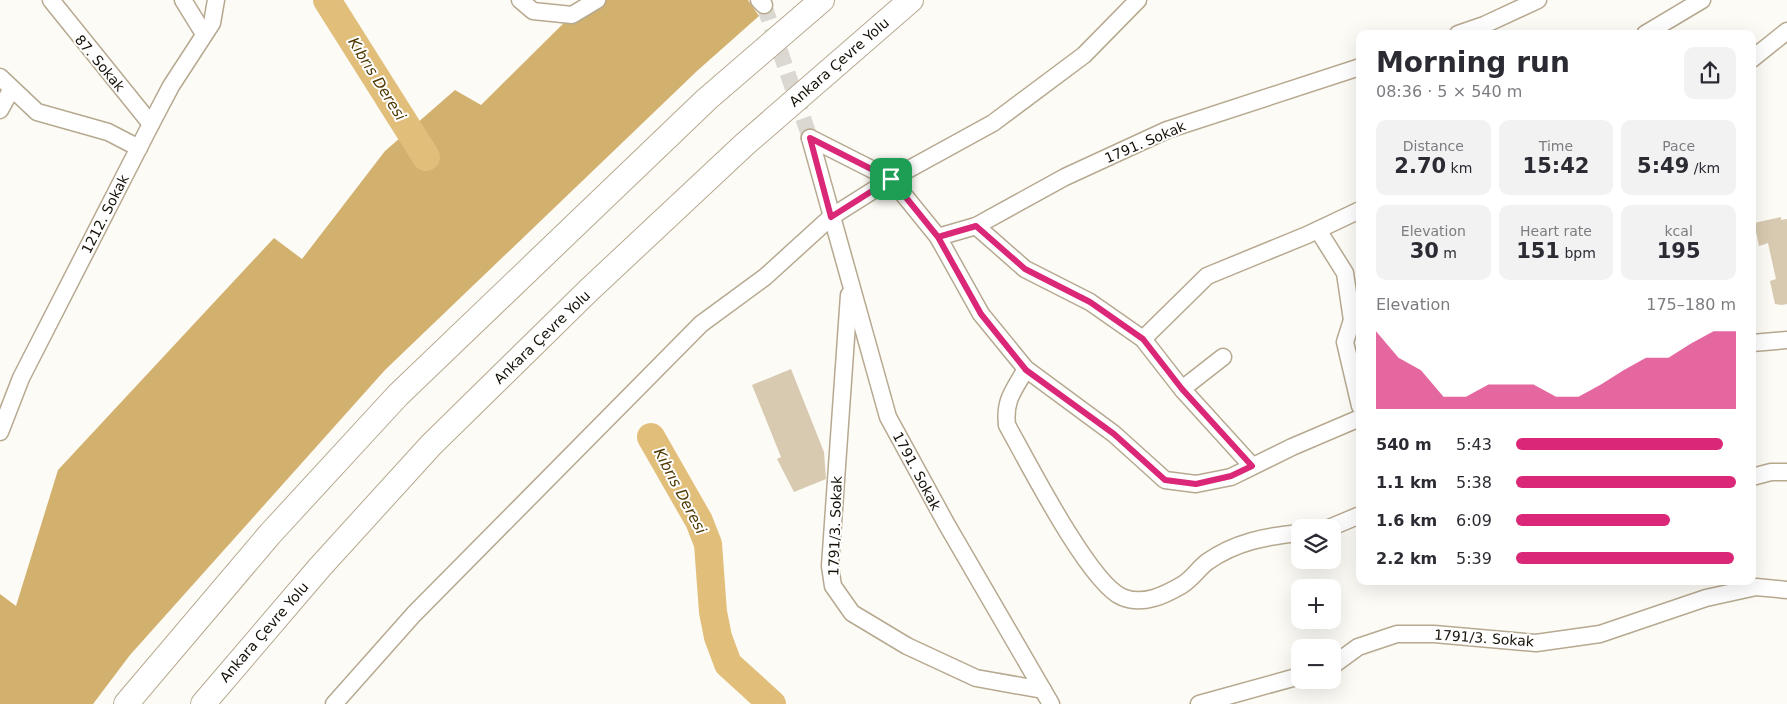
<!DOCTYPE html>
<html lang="en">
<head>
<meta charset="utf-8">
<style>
	body { margin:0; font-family:"DejaVu Sans",sans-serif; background:#f2f2f3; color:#2b2b33; height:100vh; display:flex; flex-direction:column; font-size:19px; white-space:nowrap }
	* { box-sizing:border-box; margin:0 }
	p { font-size:16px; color:#7c7c81 }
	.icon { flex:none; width:28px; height:28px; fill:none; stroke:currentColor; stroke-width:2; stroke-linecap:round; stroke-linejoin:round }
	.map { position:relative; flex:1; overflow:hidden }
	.details { position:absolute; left:1356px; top:30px; width:400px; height:555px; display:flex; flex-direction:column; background:#fff; border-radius:10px; box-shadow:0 5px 20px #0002 }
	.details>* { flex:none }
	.controls { position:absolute; left:1291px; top:519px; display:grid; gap:10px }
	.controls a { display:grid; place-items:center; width:50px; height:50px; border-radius:10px; background:#fff; box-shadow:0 5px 20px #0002; font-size:25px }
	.pin { position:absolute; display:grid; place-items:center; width:42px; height:42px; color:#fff; margin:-21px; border-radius:10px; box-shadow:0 2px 8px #0006 }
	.round { display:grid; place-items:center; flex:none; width:52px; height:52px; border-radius:10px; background:#f2f2f3 }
	.head { display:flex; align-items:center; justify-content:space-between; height:85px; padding:0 20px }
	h1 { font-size:28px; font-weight:700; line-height:38px }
	.metrics { display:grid; grid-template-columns:repeat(3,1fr); gap:8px; height:85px; padding:5px 20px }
	.metrics div { display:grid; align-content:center; border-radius:10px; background:#f2f2f3; text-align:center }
	.metrics b { font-size:21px; font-weight:700 }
	.metrics small { font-size:14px; font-weight:400 }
	.metrics p { font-size:14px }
	.chart { height:140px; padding:10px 20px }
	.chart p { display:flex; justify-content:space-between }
	.chart svg { width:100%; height:90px; margin-top:5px; fill:#db2777; opacity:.7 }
	ul { padding:0 20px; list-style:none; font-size:16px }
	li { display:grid; grid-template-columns:80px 60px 1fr; align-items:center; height:38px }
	li i { height:12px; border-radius:6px; background:#db2777 }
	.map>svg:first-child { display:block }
</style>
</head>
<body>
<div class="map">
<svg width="1787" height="704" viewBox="0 0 1787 704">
	<rect width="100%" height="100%" fill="#fdfbf5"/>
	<!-- forest -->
	<path fill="#d2b06d" d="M597 0H748L759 16 697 71 385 370 130 655 93 704H0V594L16 606 58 470 274 238 302 259 385 151 455 90 481 105 572 15Z"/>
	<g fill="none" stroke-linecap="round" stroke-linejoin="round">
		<!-- river -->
		<g stroke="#e1bf7b" stroke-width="28">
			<path d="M327 0 426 157"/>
			<path d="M651 437 699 521 708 544 713 612 718 637 728 664 772 704"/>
		</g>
	</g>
	<!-- building -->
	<g fill="#d7cab0">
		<path d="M1781 217V220L1787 219V304L1782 305 1775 304 1770 281 1776 279 1768 243 1759 246 1754 223Z"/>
		<path d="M791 369 824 452 826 479 794 492 777 459 781 457 752 385Z"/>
	</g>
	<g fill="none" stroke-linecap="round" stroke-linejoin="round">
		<!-- minor-tunnel -->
		<path stroke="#dad8d1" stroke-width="16" stroke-dasharray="16 8" stroke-linecap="butt" d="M764 5 810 138"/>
		<defs>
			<g id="minor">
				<path d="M51 0 151 124"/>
				<path d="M183 0 204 34"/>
				<path d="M520 0 533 11 572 15 597 0"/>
				<path d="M759 0 764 5"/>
				<path d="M1458 34 1484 25 1538 0"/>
				<path d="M1645 34 1702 0"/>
				<path d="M1752 59 1787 31"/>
				<path d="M0 77 37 112 108 132 139 148"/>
				<path d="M0 110 11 90"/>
				<path d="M810 138 891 179 938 237 981 314 1026 369 1114 434 1165 480 1196 484 1231 477 1292 447 1360 418"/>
				<path d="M810 138 888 417 947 525 1051 704"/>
				<path d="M976 226 1025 269 1090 302 1143 339 1182 389 1252 466"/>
				<path d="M1318 230 1345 273 1352 320 1345 342 1360 406"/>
				<path d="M938 237 976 226 1065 177 1167 130 1360 67"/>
				<path d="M849 295 830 566 833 586 852 613 907 646 976 678 1043 690"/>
				<path d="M1143 339 1207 276 1307 235 1360 210"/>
				<path d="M1752 343 1787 340"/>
				<path d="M1026 369C1014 390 1004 400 1007 425 1026 459 1089 583 1122 597 1143 606 1165 595 1182 585 1192 579 1198 569 1207 562 1235 542 1267 536 1300 533"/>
				<path d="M1182 389 1223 357"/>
				<path d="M0 432 21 378 151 124 171 86 212 23 216 0"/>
				<path d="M1752 477 1771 472H1787"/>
				<path d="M1329 528 1360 515"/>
				<path d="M1332 666 1358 647 1397 634H1434L1536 643 1600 634 1706 598 1756 587 1787 590"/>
				<path d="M334 704 414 614 701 324 765 277 831 217 891 179 993 123 1084 55 1138 0"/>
				<path d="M1199 704 1300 676"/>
			</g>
			<g id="highway">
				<path d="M126 704 270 534 398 395 707 99 822 0"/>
				<path d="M203 704 320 567 431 445 589 290 745 144 911 0"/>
			</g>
		</defs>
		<!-- minor casing -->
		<use href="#minor" stroke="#b6a990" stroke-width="19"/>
		<!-- highway casing -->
		<use href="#highway" stroke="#b6a990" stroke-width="26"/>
		<!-- minor -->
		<use href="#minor" stroke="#fff" stroke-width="16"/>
		<!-- highway -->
		<use href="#highway" stroke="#fff" stroke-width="24"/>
	</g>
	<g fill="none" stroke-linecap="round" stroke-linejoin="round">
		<defs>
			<path id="route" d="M891 179 831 217 810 138 891 179 938 237 976 226 1025 269 1090 302 1143 339 1182 389 1252 466 1231 476 1196 484 1165 480 1114 434 1026 370 981 314 938 237 891 179"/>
		</defs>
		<!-- route casing -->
		<use href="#route" stroke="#fff" stroke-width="10"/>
		<!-- route -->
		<use href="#route" stroke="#db2777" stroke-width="6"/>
	</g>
	<g text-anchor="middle" stroke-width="4" stroke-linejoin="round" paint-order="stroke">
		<!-- street labels -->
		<g font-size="14" fill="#161108" stroke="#fff">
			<text transform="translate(839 62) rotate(-41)" y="5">Ankara Çevre Yolu</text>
			<text transform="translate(100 63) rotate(50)" y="5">87. Sokak</text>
			<text transform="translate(1145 142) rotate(-23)" y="5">1791. Sokak</text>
			<text transform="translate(105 214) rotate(-63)" y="5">1212. Sokak</text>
			<text transform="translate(542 337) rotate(-44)" y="5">Ankara Çevre Yolu</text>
			<text transform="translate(917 471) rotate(62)" y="5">1791. Sokak</text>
			<text transform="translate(835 526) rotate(-88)" y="5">1791/3. Sokak</text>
			<text transform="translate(264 632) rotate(-49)" y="5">Ankara Çevre Yolu</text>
			<text transform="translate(1484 638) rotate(4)" y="5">1791/3. Sokak</text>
		</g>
		<!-- water labels -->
		<g font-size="15" font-style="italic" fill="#4f3800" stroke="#fff">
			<text transform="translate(377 79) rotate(58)" y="5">Kıbrıs Deresi</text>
			<text transform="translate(680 491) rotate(62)" y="5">Kıbrıs Deresi</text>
		</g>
	</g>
</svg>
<div class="controls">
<a><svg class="icon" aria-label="layers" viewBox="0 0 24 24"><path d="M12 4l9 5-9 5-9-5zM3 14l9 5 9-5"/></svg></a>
<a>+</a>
<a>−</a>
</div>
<div class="pin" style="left:891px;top:179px;background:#1e9e55"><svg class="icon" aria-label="arrive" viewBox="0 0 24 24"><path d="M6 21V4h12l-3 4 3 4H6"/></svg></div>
<section class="details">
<div class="head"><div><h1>Morning run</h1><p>08:36 · 5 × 540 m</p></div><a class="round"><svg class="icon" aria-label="share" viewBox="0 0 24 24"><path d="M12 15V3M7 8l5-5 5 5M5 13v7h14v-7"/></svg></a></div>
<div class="metrics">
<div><p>Distance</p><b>2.70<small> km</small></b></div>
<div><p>Time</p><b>15:42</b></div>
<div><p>Pace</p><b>5:49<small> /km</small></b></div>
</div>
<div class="metrics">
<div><p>Elevation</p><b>30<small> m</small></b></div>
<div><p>Heart rate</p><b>151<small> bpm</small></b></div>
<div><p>kcal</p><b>195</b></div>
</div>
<div class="chart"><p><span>Elevation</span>175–180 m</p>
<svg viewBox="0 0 160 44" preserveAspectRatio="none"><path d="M0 44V6L10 19L20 25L30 38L40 38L50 32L60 32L70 32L80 38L90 38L100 32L110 25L120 19L130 19L140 12L150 6L160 6V44z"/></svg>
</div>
<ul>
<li><b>540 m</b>5:43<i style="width:94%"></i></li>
<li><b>1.1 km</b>5:38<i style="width:100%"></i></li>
<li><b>1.6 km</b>6:09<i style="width:70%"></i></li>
<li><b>2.2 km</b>5:39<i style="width:99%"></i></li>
</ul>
</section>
</div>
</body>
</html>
